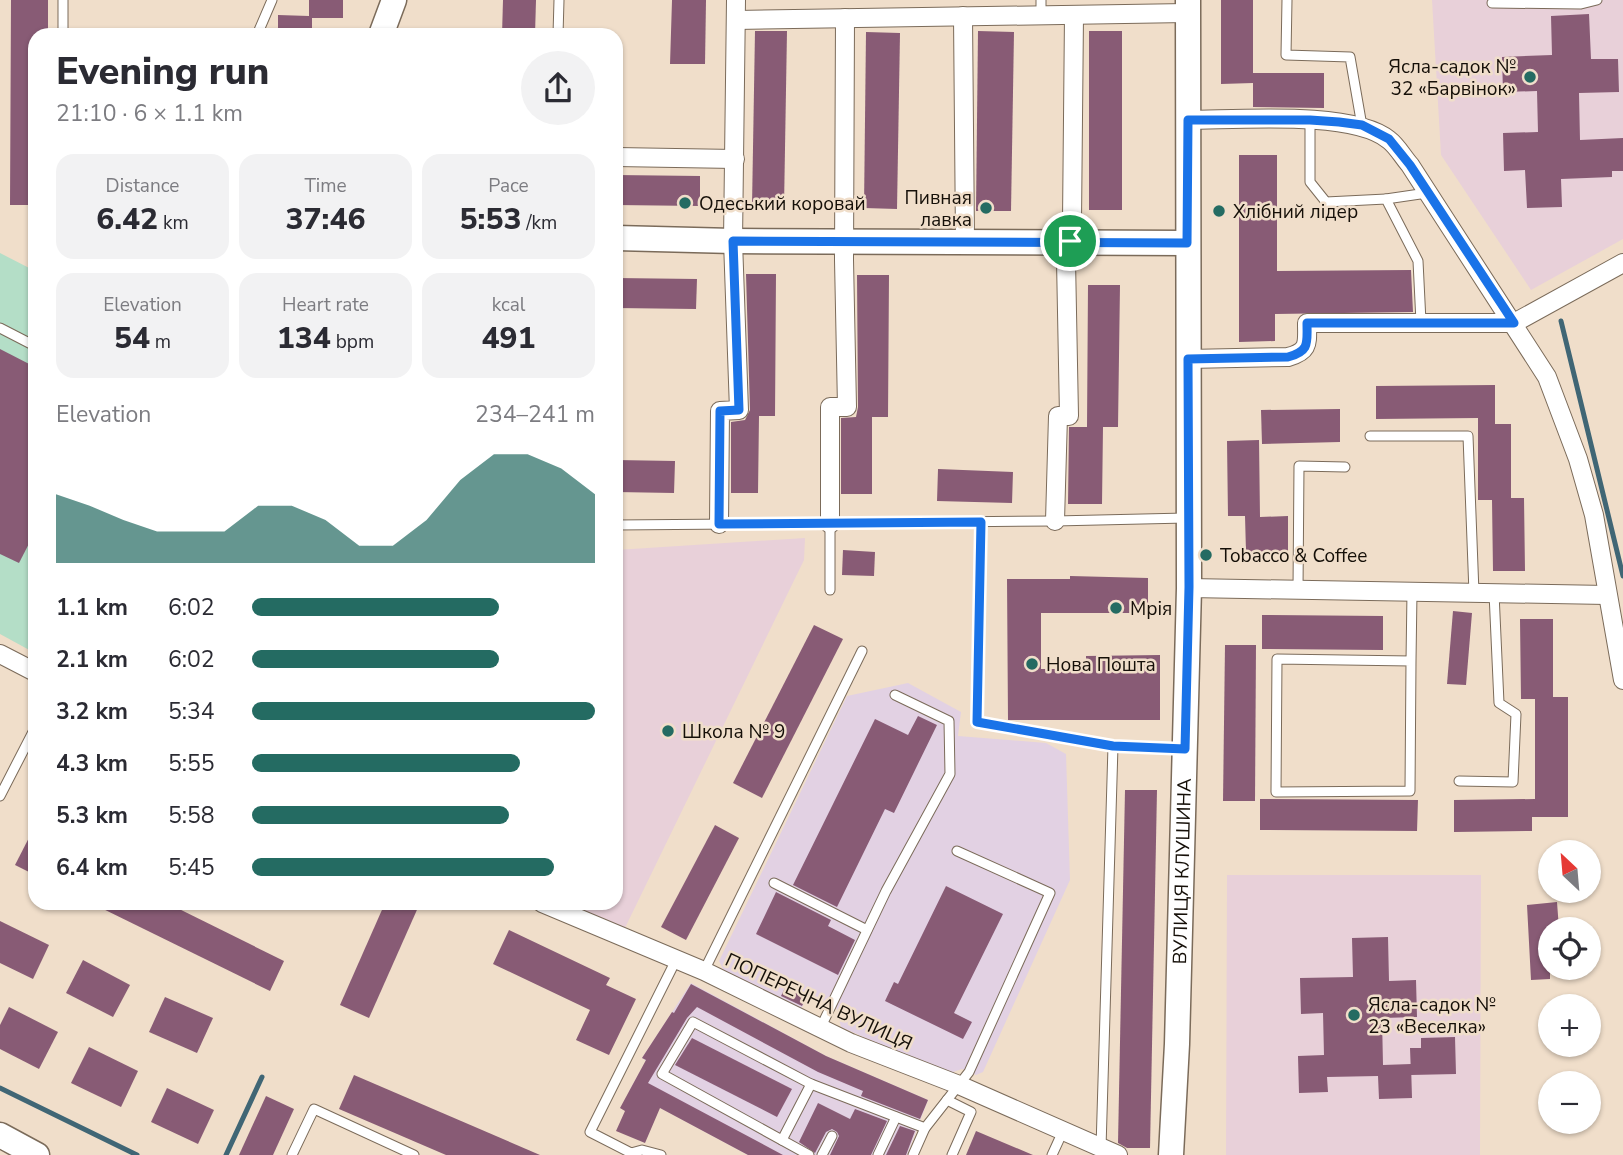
<!DOCTYPE html>
<html lang="en">
<head>
<meta charset="utf-8">
<style>
	body { margin:0; font-family:"Nunito Sans",sans-serif; background:#f2f2f3; color:#2b2b33; height:100vh; display:flex; flex-direction:column; font-size:26px; white-space:nowrap }
	* { box-sizing:border-box; margin:0 }
	p { font-size:23px; color:#7c7c81 }
	.icon { flex:none; width:38px; height:38px; fill:none; stroke:currentColor; stroke-width:2; stroke-linecap:round; stroke-linejoin:round }
	.map { position:relative; flex:1; overflow:hidden }
	.sheet { position:absolute; left:28px; top:28px; width:595px; height:882px; display:flex; flex-direction:column; background:#fff; border-radius:21px; box-shadow:0 2px 5px #0004 }
	.sheet>* { flex:none }
	.needle { width:46px; rotate:334deg }
	.buttons { position:absolute; left:1538px; top:840px; display:grid; gap:14px }
	.buttons a { display:grid; place-items:center; width:63px; height:63px; border-radius:50%; background:#fff; box-shadow:0 2px 5px #0004; font-size:35px }
	.pin { position:absolute; display:grid; place-items:center; width:60px; height:60px; color:#fff; margin:-30px; border:4px solid #fff; border-radius:50%; box-shadow:0 2px 7px #0007 }
	.round { display:grid; place-items:center; flex:none; width:74px; height:74px; border-radius:37px; background:#f2f2f3 }
	.head { display:flex; align-items:center; justify-content:space-between; height:119px; padding:0 28px }
	h1 { font-size:38px; font-weight:800; line-height:52px }
	.metrics { display:grid; grid-template-columns:repeat(3,1fr); gap:10px; height:119px; padding:7px 28px }
	.metrics div { display:grid; align-content:center; border-radius:18px; background:#f2f2f3; text-align:center }
	.metrics b { font-size:30px; font-weight:800 }
	.metrics small { font-size:19px; font-weight:400 }
	.metrics p { font-size:19px }
	.chart { height:196px; padding:14px 28px }
	.chart p { display:flex; justify-content:space-between }
	.chart svg { width:100%; height:126px; margin-top:7px; fill:#246b62; opacity:.7 }
	ul { padding:0 28px; list-style:none; font-size:23px }
	li { display:grid; grid-template-columns:112px 84px 1fr; align-items:center; height:52px }
	li i { height:18px; border-radius:9px; background:#246b62 }
	.map>svg:first-child { display:block }
</style>
</head>
<body>
<div class="map">
<svg width="1623" height="1155" viewBox="0 0 1623 1155">
	<rect width="100%" height="100%" fill="#f0deca"/>
	<!-- industrial -->
	<g fill="#e2d1e3">
		<path d="M908 683 961 712 958 736 1046 743 1066 754 1070 880 983 1072 976 1075 962 1069 947 1074 841 1027 837 1009 808 996 801 1009 726 975 719 961 847 696Z"/>
		<path d="M691 983 826 1056 928 1100 907 1155H748L629 1091 646 1061 642 1058Z"/>
	</g>
	<!-- education -->
	<g fill="#e8d0d9">
		<path d="M1432 0H1623V239L1531 290 1441 155Z"/>
		<path d="M805 538 804 560 623 932 562 903H616V550Z"/>
		<path d="M1227 875H1481L1480 1155H1226Z"/>
	</g>
	<!-- green -->
	<path fill="#b4dec7" d="M0 253 35 271V647L33 652 0 634Z"/>
	<g fill="none" stroke-linecap="round" stroke-linejoin="round">
		<!-- stream -->
		<g stroke="#406675" stroke-width="5">
			<path d="M1561 321 1623 576"/>
			<path d="M0 1088 137 1155"/>
			<path d="M226 1155 262 1077"/>
		</g>
	</g>
	<!-- building -->
	<g fill="#885b75">
		<path d="M11 0H48V35H35V205H10Z"/>
		<path d="M309 0H343V18H312V35H278V15L309 16Z"/>
		<path d="M503 0H536L535 35H502Z"/>
		<path d="M672 0H706L705 64H670Z"/>
		<path d="M1221 0H1253V83L1221 84Z"/>
		<path d="M1589 14 1591 59H1618L1619 92 1579 93 1580 140 1623 138V171H1612V177L1561 179 1562 207 1527 208 1525 170 1504 171 1503 133 1538 132 1537 91 1503 92 1502 57 1552 55 1551 16Z"/>
		<path d="M755 31H787L784 207 752 206Z"/>
		<path d="M978 31 1014 32 1011 211H976Z"/>
		<rect x="1089" y="31" width="33" height="179"/>
		<path d="M866 32 900 33 897 209 864 208Z"/>
		<path d="M1253 73H1324V108L1253 107Z"/>
		<path d="M1239 155H1277V271L1411 270 1413 312 1275 314V341L1239 342Z"/>
		<path d="M616 175 700 176V206L616 205Z"/>
		<path d="M746 274H776L775 416H759L758 493H731V422L745 420 750 410Z"/>
		<path d="M857 275H889L888 417H872V494H841V418L856 417 858 407Z"/>
		<path d="M616 278 697 279 696 309 616 308Z"/>
		<path d="M1088 285H1120L1118 427H1103L1102 504H1068L1069 427H1087Z"/>
		<path d="M0 349 35 367V532L19 563 0 554Z"/>
		<path d="M1495 385V424H1511V498H1524L1525 571H1493L1492 500H1478V418L1376 419V386Z"/>
		<path d="M1340 409V442L1262 444 1261 410Z"/>
		<path d="M1259 440 1260 517 1288 516V551L1246 552 1245 516H1228L1227 441Z"/>
		<path d="M616 460 675 461 674 493 616 492Z"/>
		<path d="M938 469 1013 472 1012 503 937 501Z"/>
		<path d="M843 550 875 552 874 576 842 575Z"/>
		<path d="M1070 576 1148 578V613H1041V669H1086V656L1160 655V720H1008L1007 579H1070Z"/>
		<path d="M1453 611 1472 613 1466 685 1447 684Z"/>
		<path d="M1262 615 1383 616V650L1262 649Z"/>
		<path d="M1520 619H1553V697H1568V817H1532V831L1454 832V800L1535 799V699H1521Z"/>
		<path d="M814 625 843 639 762 798 733 783Z"/>
		<path d="M1225 645H1256L1255 801H1223Z"/>
		<path d="M918 716 937 725 894 813 885 809 837 907 793 885 875 719 908 735Z"/>
		<path d="M1125 790H1157L1150 1148H1127L1118 1143Z"/>
		<path d="M1260 799 1418 800 1417 831 1260 830Z"/>
		<path d="M715 825 739 838 686 940 661 927Z"/>
		<path d="M35 826V875L15 865Z"/>
		<path d="M946 886 1003 914 954 1013 972 1022 963 1039 885 1001 894 982 898 984Z"/>
		<path d="M776 892 831 920 828 926 855 940 838 975 756 934Z"/>
		<path d="M1557 902 1559 929H1550V979L1531 980 1527 905Z"/>
		<path d="M91 903H167L284 961 270 991Z"/>
		<path d="M385 903H420L369 1018 340 1005Z"/>
		<path d="M0 921 49 945 33 979 0 963Z"/>
		<path d="M509 930 610 978 606 985 636 999 609 1055 576 1040 590 1010 493 964Z"/>
		<path d="M1388 937 1389 981 1416 980 1417 1017 1382 1018 1383 1065 1411 1064 1412 1098 1379 1099 1378 1076 1327 1077 1328 1092 1299 1093 1298 1056 1324 1055 1323 1013 1301 1014 1300 978 1353 977 1352 938Z"/>
		<path d="M83 960 130 985 113 1017 66 993Z"/>
		<path d="M691 984 826 1056 928 1100 920 1119 861 1096 863 1091 818 1072 697 1007 687 1018 648 1083 783 1155H748L660 1108 645 1143 616 1131 625 1111 620 1108 646 1060 642 1058 672 1012 674 1013Z"/>
		<path d="M786 986 807 996 802 1006 781 996Z"/>
		<path d="M165 997 213 1018 197 1053 149 1032Z"/>
		<path d="M9 1007 58 1032 39 1069 0 1049V1025Z"/>
		<path d="M1455 1037 1456 1074 1411 1075 1410 1048H1421V1038Z"/>
		<path d="M692 1038 792 1089 777 1117 675 1065Z"/>
		<path d="M89 1047 138 1071 121 1107 71 1083Z"/>
		<path d="M354 1075 540 1155H446L425 1146 339 1109Z"/>
		<path d="M167 1088 214 1110 198 1144 151 1122Z"/>
		<path d="M266 1096 294 1109 273 1155H239Z"/>
		<path d="M818 1103 850 1119 855 1109 887 1121 871 1155H830L839 1136 837 1132 832 1129 826 1132 815 1153 799 1142Z"/>
		<path d="M900 1126 915 1131 906 1155H886Z"/>
		<path d="M976 1131 1033 1155H966Z"/>
	</g>
	<g fill="none" stroke-linecap="round" stroke-linejoin="round">
		<defs>
			<g id="lane">
				<path d="M1287 0 1286 55 1350 57 1362 126"/>
				<path d="M1492 3 1581 4 1597 0"/>
				<path d="M1041 15V0"/>
				<path d="M63 35V0"/>
				<path d="M257 35 272 0"/>
				<path d="M558 35 559 0"/>
				<path d="M1310 120V182L1326 202 1386 199 1418 261 1421 322"/>
				<path d="M1386 199 1427 193"/>
				<path d="M0 328 35 346"/>
				<path d="M1370 436H1468L1474 593"/>
				<path d="M981 522 977 722 1113 746 1183 749"/>
				<path d="M616 525 1055 521 1186 518"/>
				<path d="M830 590V524"/>
				<path d="M1298 590 1299 466 1345 467"/>
				<path d="M1411 661 1277 659 1276 792 1410 791 1411 661 1412 592"/>
				<path d="M1459 781 1513 782 1516 714 1499 703 1494 593"/>
				<path d="M0 796 35 728"/>
				<path d="M774 883 867 930"/>
				<path d="M704 971 862 651"/>
				<path d="M820 1029 886 891 950 774 949 721 895 695"/>
				<path d="M947 1100 971 1112 952 1155"/>
				<path d="M782 1140 811 1084"/>
				<path d="M1101 1148 1113 746"/>
				<path d="M292 1155 314 1109 414 1155"/>
				<path d="M661 1155 642 1150 631 1153 590 1132 676 960"/>
				<path d="M809 1155 662 1074 693 1022 811 1084 925 1128"/>
				<path d="M822 1155 832 1136"/>
				<path d="M878 1155 896 1117"/>
				<path d="M913 1155 925 1128 969 1072 1050 893 957 851"/>
				<path d="M1052 1155 1063 1131"/>
			</g>
			<g id="street">
				<path d="M963 16 965 241"/>
				<path d="M736 20 1187 13"/>
				<path d="M1188 120C1236 120 1353 110 1389 140 1397 146 1403 157 1410 165L1547 377 1578 459 1594 515 1623 680"/>
				<path d="M616 157 735 159"/>
				<path d="M1188 359 1288 357C1310 351 1307 343 1307 323H1514L1623 263"/>
				<path d="M1055 521 1058 416H1069L1066 260 1072 221 1074 15"/>
				<path d="M719 524 720 411 739 410 733 241 736 0"/>
				<path d="M830 524V407H847L844 260 845 18"/>
				<path d="M1189 588 1607 595"/>
				<path d="M0 654 35 672"/>
				<path d="M542 903 704 971 851 1043 959 1085 1118 1155"/>
			</g>
			<g id="secondary">
				<path d="M381 35 394 0"/>
				<path d="M616 238 733 241 1187 243"/>
				<path d="M0 1135 37 1155"/>
				<path id="s1" d="M1171 1155 1177 1044 1189 588 1188 0"/>
			</g>
		</defs>
		<!-- lane casing -->
		<use href="#lane" stroke="#7b6b5a" stroke-width="11"/>
		<!-- street casing -->
		<use href="#street" stroke="#7b6b5a" stroke-width="20"/>
		<!-- secondary casing -->
		<use href="#secondary" stroke="#7b6b5a" stroke-width="27"/>
		<!-- lane -->
		<use href="#lane" stroke="#fff" stroke-width="9"/>
		<!-- street -->
		<use href="#street" stroke="#fff" stroke-width="18"/>
		<!-- secondary -->
		<use href="#secondary" stroke="#fff" stroke-width="24"/>
	</g>
	<g fill="none" stroke-linecap="round" stroke-linejoin="round">
		<defs>
			<path id="route" d="M1188 120H1310L1339 122 1362 125 1389 139 1410 165 1514 323H1307C1307 343 1310 351 1288 357L1188 359 1189 587 1185 749 1113 746 977 722 981 522 719 524 720 411 739 410 733 241 1187 243Z"/>
		</defs>
		<!-- route casing -->
		<use href="#route" stroke="#fff" stroke-width="14"/>
		<!-- route -->
		<use href="#route" stroke="#1a73e8" stroke-width="9"/>
	</g>
	<!-- markers -->
	<g fill="#246b62" stroke="#f0deca" stroke-width="2.5">
		<circle cx="1530" cy="77" r="7"/>
		<circle cx="685" cy="203" r="7"/>
		<circle cx="986" cy="208" r="7"/>
		<circle cx="1219" cy="211" r="7"/>
		<circle cx="1206" cy="555" r="7"/>
		<circle cx="1116" cy="608" r="7"/>
		<circle cx="1032" cy="664" r="7"/>
		<circle cx="668" cy="731" r="7"/>
		<circle cx="1354" cy="1015" r="7"/>
	</g>
	<g text-anchor="middle" stroke-width="5" stroke-linejoin="round" paint-order="stroke">
		<!-- poi labels -->
		<g font-size="19" fill="#150f08" stroke="#f0deca" text-anchor="start">
			<text x="1516" y="73" text-anchor="end">Ясла-садок №<tspan x="1516" dy="22">32 «Барвінок»</tspan></text>
			<text x="972" y="204" text-anchor="end">Пивная<tspan x="972" dy="22">лавка</tspan></text>
			<text x="699" y="210">Одеський коровай</text>
			<text x="1233" y="218">Хлібний лідер</text>
			<text x="1220" y="562">Tobacco &amp; Coffee</text>
			<text x="1130" y="615">Мрія</text>
			<text x="1046" y="671">Нова Пошта</text>
			<text x="682" y="738">Школа № 9</text>
			<text x="1368" y="1011">Ясла-садок №<tspan x="1368" dy="22">23 «Веселка»</tspan></text>
		</g>
		<!-- street labels -->
		<g font-size="19" fill="#150f08" stroke="#f0deca">
			<text dy="7" stroke="none"><textPath href="#s1" startOffset="284">ВУЛИЦЯ КЛУШИНА</textPath></text>
			<text transform="translate(819 1001) rotate(25)" y="7">ПОПЕРЕЧНА ВУЛИЦЯ</text>
		</g>
	</g>
</svg>
<div class="buttons">
<a><svg class="needle" viewBox="-14 -14 28 28"><path d="M0-13l5 13h-10z" fill="#e53935"/><path d="M0 13l5-13h-10z" fill="#7c7c81"/></svg></a>
<a><svg class="icon" aria-label="locate" viewBox="0 0 24 24"><circle cx="12" cy="12" r="6"/><path d="M12 2v4M12 18v4M2 12h4M18 12h4"/></svg></a>
<a>+</a>
<a>−</a>
</div>
<div class="pin" style="left:1070px;top:241px;background:#1e9e55"><svg class="icon" aria-label="arrive" viewBox="0 0 24 24"><path d="M6 21V4h12l-3 4 3 4H6"/></svg></div>
<section class="sheet">
<div class="head"><div><h1>Evening run</h1><p>21:10 · 6 × 1.1 km</p></div><a class="round"><svg class="icon" aria-label="share" viewBox="0 0 24 24"><path d="M12 15V3M7 8l5-5 5 5M5 13v7h14v-7"/></svg></a></div>
<div class="metrics">
<div><p>Distance</p><b>6.42<small> km</small></b></div>
<div><p>Time</p><b>37:46</b></div>
<div><p>Pace</p><b>5:53<small> /km</small></b></div>
</div>
<div class="metrics">
<div><p>Elevation</p><b>54<small> m</small></b></div>
<div><p>Heart rate</p><b>134<small> bpm</small></b></div>
<div><p>kcal</p><b>491</b></div>
</div>
<div class="chart"><p><span>Elevation</span>234–241 m</p>
<svg viewBox="0 0 160 44" preserveAspectRatio="none"><path d="M0 44V20L10 24L20 29L30 33L40 33L50 33L60 24L70 24L80 29L90 38L100 38L110 29L120 15L130 6L140 6L150 11L160 20V44z"/></svg>
</div>
<ul>
<li><b>1.1 km</b>6:02<i style="width:72%"></i></li>
<li><b>2.1 km</b>6:02<i style="width:72%"></i></li>
<li><b>3.2 km</b>5:34<i style="width:100%"></i></li>
<li><b>4.3 km</b>5:55<i style="width:78%"></i></li>
<li><b>5.3 km</b>5:58<i style="width:75%"></i></li>
<li><b>6.4 km</b>5:45<i style="width:88%"></i></li>
</ul>
</section>
</div>
</body>
</html>
